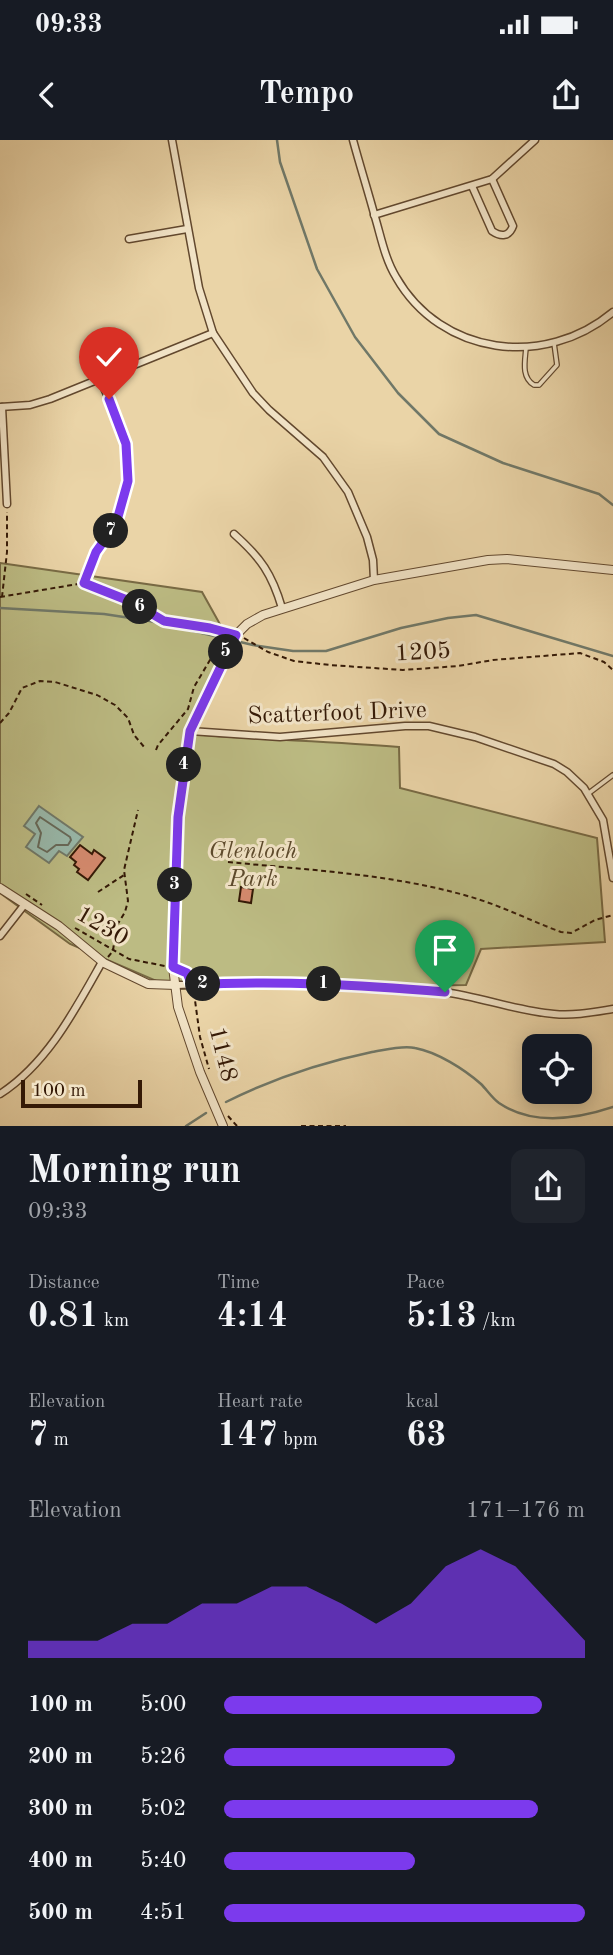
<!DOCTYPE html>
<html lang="en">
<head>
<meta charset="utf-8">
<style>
	body { margin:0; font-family:"Old Standard TT",serif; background:#20242c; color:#f1f3f6; height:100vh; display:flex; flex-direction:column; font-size:26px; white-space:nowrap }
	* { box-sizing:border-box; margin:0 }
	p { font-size:23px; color:#9ea1a6 }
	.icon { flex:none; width:38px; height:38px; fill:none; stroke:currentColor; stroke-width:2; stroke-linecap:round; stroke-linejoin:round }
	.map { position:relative; height:986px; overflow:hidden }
	.sheet { display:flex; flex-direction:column; background:#171b24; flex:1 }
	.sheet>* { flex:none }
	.buttons { position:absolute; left:522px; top:894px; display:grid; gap:14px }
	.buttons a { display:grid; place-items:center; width:70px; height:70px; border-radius:14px; background:#171b24; box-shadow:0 4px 18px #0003; font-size:35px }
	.scale { position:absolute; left:21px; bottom:18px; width:121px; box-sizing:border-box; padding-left:7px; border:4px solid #341906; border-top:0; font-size:19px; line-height:24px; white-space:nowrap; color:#341906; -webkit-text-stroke:5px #f1e3c6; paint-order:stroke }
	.pin { position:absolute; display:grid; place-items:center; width:60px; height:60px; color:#fff; margin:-72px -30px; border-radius:50% 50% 50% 0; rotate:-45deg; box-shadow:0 0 7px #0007 }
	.pin .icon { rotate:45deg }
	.km { position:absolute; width:35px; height:35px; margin:-18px; border-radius:50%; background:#222; color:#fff; font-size:19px; line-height:35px; text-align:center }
	.round { display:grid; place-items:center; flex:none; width:74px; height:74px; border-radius:14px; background:#20242c }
	.headline { display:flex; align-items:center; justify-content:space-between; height:119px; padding:0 28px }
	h1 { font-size:38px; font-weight:800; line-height:52px }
	.metrics { display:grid; grid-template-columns:repeat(3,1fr); gap:10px; height:119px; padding:7px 28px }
	.metrics div { display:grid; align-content:center }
	.metrics b { font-size:35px; font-weight:800 }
	.metrics small { font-size:19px; font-weight:400 }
	.metrics p { font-size:19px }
	.chart { height:196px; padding:14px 28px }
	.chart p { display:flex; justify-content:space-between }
	.chart svg { width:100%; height:126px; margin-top:7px; fill:#7c3aed; opacity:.7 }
	ul { padding:0 28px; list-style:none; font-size:23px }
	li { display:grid; grid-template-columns:112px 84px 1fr; align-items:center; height:52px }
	li i { height:18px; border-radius:9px; background:#7c3aed }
	.status { display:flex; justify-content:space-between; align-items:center; height:49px; padding:0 35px; background:#171b24; direction:ltr }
	.status svg { height:19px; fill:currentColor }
	header { display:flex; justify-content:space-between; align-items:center; height:91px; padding:0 28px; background:#171b24; font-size:32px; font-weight:800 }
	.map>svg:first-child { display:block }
</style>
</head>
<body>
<div class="status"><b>09:33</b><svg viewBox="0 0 49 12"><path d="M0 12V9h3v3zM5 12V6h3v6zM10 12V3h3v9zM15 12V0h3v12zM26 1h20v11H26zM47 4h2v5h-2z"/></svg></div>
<header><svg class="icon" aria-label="back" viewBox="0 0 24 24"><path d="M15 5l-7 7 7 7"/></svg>Tempo<svg class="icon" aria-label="share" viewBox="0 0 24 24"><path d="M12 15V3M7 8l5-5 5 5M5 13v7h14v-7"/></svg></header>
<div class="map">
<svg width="613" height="986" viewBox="0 0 613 986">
	<rect width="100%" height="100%" fill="#ead4a7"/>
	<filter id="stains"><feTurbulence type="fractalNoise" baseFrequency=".00286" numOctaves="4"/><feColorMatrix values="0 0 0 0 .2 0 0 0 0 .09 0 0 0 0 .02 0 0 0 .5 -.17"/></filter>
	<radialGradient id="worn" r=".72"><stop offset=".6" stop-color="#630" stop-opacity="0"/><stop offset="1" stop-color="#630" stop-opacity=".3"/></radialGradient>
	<!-- green -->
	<path fill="#bcbb83" stroke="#786a44" stroke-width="2" d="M0 423 202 452 231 504 190 594C260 600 329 601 399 607L400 648 597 698 605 802 481 809 466 845 175 849 70 804 0 753Z"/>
	<!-- water -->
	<path fill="#98b8aa" stroke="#707868" stroke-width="2" d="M39 666 83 697 67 716 59 711 49 723 26 707 35 694 24 686Z"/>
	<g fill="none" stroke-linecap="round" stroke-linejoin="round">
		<!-- shore -->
		<path stroke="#666858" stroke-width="2" d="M40 677 70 697 71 700 68 705H56L47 712 38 707 41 693 36 683Z"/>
		<!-- stream -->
		<g stroke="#707868" stroke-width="2.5">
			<path d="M277 0 280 22 317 129 355 197 398 253 439 294 503 323 599 354 613 365"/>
			<path d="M0 468 104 474 150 481 253 505 293 511H326L401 488 448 478 476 475 613 516"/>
			<path d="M226 962C274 938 319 923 372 912 385 910 402 905 415 908 437 912 464 929 481 944 487 950 492 958 499 963 533 986 577 979 613 967"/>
			<path d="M186 986 206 973"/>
		</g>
	</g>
	<!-- building -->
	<g fill="#d58a6e" stroke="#341906" stroke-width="2">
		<path d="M80 705 92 714 94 710 105 718 88 740 77 732 79 729 74 725 76 722 70 717Z"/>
		<path d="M241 747 253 749 251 763 239 761Z"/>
	</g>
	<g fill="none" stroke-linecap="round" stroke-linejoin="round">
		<defs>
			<g id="service">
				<path d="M526 208C525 221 521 237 534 245H539L557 225 554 203"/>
				<path d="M589 653 613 635"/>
			</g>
			<g id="minor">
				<path d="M172 0 199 148 213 193 253 253 269 270 323 317 348 352 367 397 373 420 374 440"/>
				<path d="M353 0C360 26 368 51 375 77 381 97 385 119 396 137 441 216 545 229 613 172"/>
				<path d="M472 46 492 91C501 97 509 97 513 86L492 39"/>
				<path d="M374 75 492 39 535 0"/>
				<path d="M129 99 187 89"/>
				<path d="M100 239C125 295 138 323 116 384"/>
				<path d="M0 267 30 265 50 259 213 193"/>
				<path d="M2 267 7 364"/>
				<path d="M234 394C261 418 272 434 282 468"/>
				<path d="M190 591 280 597 405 586H429L475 597 554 624 567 632 584 648 603 680 613 738"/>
				<path d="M0 796 25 764"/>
				<path d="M176 845C265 843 355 840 444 852 481 857 517 871 554 874 574 876 594 872 613 869"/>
				<path d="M0 954C47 924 75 870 102 822"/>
			</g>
			<g id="tertiary">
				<path d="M0 748 59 786 104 823 148 844 176 845"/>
				<path d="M223 986 200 932 178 867 173 827V793L180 654 190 591 236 495 247 484 263 475 374 440 488 420 507 419 613 430"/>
			</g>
		</defs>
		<!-- service casing -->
		<use href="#service" stroke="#62482e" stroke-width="6"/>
		<!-- minor casing -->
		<use href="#minor" stroke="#62482e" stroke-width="9"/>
		<!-- tertiary casing -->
		<use href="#tertiary" stroke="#62482e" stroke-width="10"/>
		<!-- path -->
		<g stroke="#341906" stroke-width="2" stroke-dasharray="5 3.5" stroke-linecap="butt">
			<path d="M84 443 97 412 112 391"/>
			<path d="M0 457 84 443 132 462 164 481 229 493"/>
			<path d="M2 457 7 412V372"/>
			<path d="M244 498 268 512 294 521 330 525 403 530 458 526 493 520 580 513 604 522 613 530"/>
			<path d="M0 583 9 573 22 548 40 541 55 542 97 555 115 565 128 578 134 595 145 608"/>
			<path d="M156 610 158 605 188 569 194 547 226 493"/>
			<path d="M228 722C309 730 393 734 471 757 502 766 531 781 561 792L571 793 595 780 613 775"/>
			<path d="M98 752 124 735"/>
			<path d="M26 754 42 765"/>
			<path d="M75 788 129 819 165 826"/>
			<path d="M108 817 113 811 116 787 125 772 128 761 124 730 138 670"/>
			<path d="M181 830 190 837"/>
			<path d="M194 853 200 897 209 929"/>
			<path d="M228 976 237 986"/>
			<path d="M301 986H346"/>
		</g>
		<!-- service -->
		<use href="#service" stroke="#f1e3c6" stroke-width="3.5"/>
		<!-- minor -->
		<use href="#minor" stroke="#f1e3c6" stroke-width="6"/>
		<!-- tertiary -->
		<use href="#tertiary" stroke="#f1e3c6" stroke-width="8"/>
	</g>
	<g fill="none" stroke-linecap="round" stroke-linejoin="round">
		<defs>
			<path id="route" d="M109 259 126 304 128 341 116 384 96 412 84 443 132 462 164 481 210 488 236 495 190 591 178 677 173 827 187 833 192 845C277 840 361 845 445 852"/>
		</defs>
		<!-- route casing -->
		<use href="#route" stroke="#fff" stroke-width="14"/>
		<!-- route -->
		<use href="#route" stroke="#7c3aed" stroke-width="9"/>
	</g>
	<g text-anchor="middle" stroke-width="6" stroke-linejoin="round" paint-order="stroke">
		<!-- street labels -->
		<g font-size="24" fill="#341906" stroke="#f1e3c6">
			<text transform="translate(423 511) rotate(-3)" y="8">1205</text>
			<text transform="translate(337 572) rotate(-2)" y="8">Scatterfoot Drive</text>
			<text transform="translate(103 785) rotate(30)" y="8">1230</text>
			<text transform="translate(224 914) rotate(76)" y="8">1148</text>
		</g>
		<!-- park labels -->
		<g font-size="24" font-style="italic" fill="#5d4a2c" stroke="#f1e3c6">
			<text x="253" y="718">Glenloch<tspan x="253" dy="28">Park</tspan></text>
		</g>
	</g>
	<rect width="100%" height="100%" filter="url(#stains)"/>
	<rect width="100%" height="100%" fill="url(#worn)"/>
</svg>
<div class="buttons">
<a><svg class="icon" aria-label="locate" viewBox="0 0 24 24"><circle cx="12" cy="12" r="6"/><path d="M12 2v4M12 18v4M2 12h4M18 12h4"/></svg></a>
</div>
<div class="scale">100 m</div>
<div class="pin" style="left:445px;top:852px;background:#1e9e55"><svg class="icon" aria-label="arrive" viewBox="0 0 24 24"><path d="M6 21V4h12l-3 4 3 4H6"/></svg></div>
<div class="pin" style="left:109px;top:259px;background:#d93025"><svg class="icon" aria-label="check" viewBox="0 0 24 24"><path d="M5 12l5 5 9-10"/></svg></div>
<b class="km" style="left:324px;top:844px">1</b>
<b class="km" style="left:203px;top:844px">2</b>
<b class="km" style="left:175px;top:745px">3</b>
<b class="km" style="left:184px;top:625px">4</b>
<b class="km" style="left:226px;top:512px">5</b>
<b class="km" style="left:140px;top:467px">6</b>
<b class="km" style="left:111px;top:391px">7</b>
</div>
<section class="sheet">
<div class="headline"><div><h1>Morning run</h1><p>09:33</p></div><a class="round"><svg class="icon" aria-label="share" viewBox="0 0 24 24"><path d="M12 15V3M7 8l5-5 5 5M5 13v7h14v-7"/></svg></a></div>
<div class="metrics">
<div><p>Distance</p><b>0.81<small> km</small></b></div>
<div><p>Time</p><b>4:14</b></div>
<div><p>Pace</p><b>5:13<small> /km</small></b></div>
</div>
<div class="metrics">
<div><p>Elevation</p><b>7<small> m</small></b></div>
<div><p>Heart rate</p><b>147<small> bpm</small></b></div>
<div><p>kcal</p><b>63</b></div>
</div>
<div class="chart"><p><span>Elevation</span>171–176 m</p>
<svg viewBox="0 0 160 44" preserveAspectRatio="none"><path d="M0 44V38L10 38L20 38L30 32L40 32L50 25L60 25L70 19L80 19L90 25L100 32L110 25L120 12L130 6L140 12L150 25L160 38V44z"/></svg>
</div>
<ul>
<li><b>100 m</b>5:00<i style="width:88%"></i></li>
<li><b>200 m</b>5:26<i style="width:64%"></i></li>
<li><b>300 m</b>5:02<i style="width:87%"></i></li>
<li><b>400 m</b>5:40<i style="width:53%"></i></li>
<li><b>500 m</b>4:51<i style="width:100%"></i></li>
</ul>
</section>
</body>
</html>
